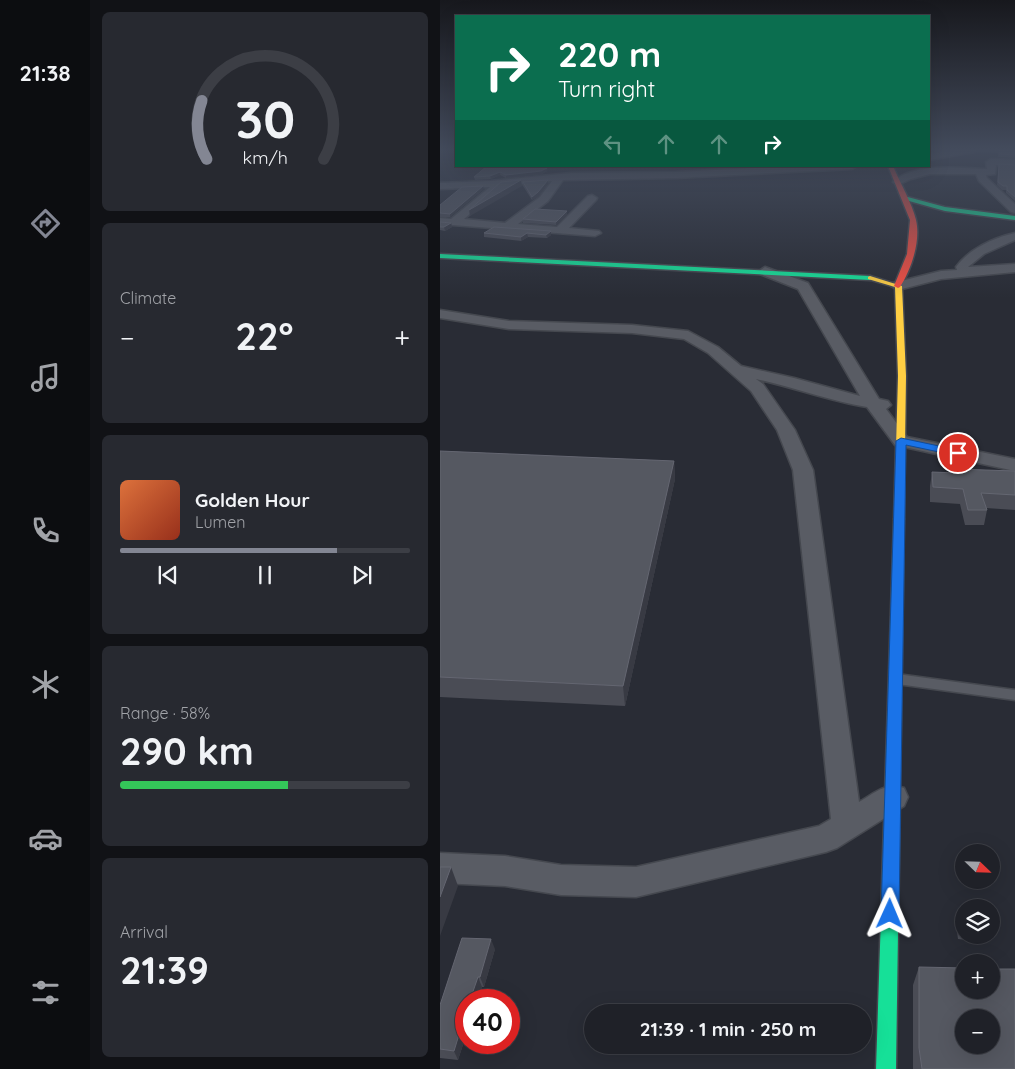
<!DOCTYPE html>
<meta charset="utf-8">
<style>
:root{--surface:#1f2128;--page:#272930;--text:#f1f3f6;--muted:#a1a3a8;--line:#3c3e45;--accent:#838693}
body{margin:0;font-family:Quicksand,sans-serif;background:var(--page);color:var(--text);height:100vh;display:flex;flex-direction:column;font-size:19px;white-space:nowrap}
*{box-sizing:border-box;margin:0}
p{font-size:16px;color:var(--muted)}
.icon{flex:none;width:28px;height:28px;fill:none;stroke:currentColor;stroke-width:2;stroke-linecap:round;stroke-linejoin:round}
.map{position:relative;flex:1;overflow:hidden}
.details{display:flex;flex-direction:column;gap:12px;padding:12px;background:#111216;width:350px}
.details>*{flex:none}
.guide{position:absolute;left:15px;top:15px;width:475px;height:152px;border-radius:0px;box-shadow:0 5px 20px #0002,0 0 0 1px var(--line);background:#0b6e4f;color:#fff;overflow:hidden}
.needle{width:32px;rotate:113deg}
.controls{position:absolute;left:515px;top:844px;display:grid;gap:10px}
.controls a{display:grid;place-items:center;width:45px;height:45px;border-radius:50%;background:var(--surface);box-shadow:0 5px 20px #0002,0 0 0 1px var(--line);font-size:25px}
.speed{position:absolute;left:15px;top:989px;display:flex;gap:10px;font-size:25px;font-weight:700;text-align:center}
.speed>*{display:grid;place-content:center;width:65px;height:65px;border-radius:50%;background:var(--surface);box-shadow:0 5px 20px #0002,0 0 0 1px var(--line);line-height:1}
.speed .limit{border:8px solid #d22;background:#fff;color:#111}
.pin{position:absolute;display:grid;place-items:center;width:42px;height:42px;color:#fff;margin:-21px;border:2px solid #fff;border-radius:50%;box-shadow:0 1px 5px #0007}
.me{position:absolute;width:55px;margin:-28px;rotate:1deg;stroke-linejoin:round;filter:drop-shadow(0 0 4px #0008)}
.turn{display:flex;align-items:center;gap:18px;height:105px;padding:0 20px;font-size:22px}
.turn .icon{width:65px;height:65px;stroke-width:2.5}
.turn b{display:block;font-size:35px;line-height:42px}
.lanes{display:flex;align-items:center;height:48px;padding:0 20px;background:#0003;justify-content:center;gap:25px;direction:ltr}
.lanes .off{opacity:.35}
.big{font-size:38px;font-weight:700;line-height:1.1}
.details .card{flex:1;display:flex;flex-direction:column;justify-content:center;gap:8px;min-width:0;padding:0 18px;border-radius:8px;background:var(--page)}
.details .dial{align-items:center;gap:0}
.dial svg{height:130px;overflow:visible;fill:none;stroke:var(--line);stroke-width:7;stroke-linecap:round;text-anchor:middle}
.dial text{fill:var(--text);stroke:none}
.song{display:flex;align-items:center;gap:15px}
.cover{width:60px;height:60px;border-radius:8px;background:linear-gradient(135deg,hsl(20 70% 55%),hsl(10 70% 35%))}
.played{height:5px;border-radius:2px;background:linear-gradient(90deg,var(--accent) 75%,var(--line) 75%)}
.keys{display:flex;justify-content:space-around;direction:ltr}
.heat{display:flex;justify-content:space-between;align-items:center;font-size:28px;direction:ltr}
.charge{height:8px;border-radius:4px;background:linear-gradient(90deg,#34c759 58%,var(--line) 0)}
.trip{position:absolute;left:144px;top:1004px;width:288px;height:50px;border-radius:25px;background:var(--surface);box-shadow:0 5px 20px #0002,0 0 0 1px var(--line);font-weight:700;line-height:50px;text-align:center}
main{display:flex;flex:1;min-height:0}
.dock{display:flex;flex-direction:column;width:90px;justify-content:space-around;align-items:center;background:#0c0d10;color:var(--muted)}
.dock .icon{width:35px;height:35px}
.dock .current{color:var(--accent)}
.dock b{font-size:22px;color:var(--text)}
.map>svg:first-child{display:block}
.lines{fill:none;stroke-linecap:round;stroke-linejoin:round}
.lane-casing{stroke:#45484f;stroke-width:3}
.street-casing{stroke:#45484f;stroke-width:3}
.fast-casing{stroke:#45484f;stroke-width:3}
.slow-casing{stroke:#45484f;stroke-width:3}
.jam-casing{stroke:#45484f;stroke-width:3}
.lane{fill:#595c64;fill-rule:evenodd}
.street{fill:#595c64;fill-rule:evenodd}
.fast{fill:#16e098;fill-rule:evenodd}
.slow{fill:#ffcf43;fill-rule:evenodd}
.jam{fill:#f24e42;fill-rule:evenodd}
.wall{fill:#4a4c55}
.shaded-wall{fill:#383a43}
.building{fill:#555861;stroke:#646671;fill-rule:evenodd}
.route{fill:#1a73e8;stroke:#114b97}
</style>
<main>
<nav class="dock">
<b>21:38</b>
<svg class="icon current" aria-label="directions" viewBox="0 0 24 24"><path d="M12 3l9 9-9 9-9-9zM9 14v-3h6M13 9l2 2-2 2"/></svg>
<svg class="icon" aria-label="music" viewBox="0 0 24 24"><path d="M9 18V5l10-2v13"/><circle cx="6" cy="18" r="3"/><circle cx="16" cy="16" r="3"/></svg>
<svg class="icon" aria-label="phone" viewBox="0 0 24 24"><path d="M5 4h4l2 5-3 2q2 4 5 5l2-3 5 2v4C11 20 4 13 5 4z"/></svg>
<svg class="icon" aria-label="climate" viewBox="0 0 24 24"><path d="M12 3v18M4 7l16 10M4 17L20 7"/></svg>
<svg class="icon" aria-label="car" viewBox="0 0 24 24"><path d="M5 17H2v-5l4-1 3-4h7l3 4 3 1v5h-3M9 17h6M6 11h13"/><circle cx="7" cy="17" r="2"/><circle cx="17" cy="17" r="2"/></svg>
<svg class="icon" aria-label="filters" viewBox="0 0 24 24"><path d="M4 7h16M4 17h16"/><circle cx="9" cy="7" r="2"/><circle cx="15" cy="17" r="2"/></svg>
</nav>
<section class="details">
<div class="card dial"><svg viewBox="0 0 100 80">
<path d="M14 69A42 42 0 1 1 86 69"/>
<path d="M14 69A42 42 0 0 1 11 33" stroke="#838693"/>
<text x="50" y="56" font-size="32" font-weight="700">30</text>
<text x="50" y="72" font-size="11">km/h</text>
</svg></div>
<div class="card"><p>Climate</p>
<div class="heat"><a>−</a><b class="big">22°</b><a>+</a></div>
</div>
<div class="card">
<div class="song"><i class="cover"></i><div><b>Golden Hour</b><p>Lumen</p></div></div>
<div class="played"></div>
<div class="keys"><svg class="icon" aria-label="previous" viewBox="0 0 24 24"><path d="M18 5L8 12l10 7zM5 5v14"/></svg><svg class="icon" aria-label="pause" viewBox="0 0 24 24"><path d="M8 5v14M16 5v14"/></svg><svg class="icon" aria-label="next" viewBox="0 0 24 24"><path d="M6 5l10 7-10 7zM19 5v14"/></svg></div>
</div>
<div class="card"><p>Range · 58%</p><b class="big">290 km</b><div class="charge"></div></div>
<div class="card"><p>Arrival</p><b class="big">21:39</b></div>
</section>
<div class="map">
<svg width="575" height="1069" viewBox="0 0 575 1069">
<rect width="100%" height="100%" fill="#292c35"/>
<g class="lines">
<defs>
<path id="lane" d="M457 674 575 690V700L457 684 452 683 450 679 452 675Z"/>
<path id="street" d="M521 149H538L534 152 489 160V154Z
M551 159 575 160V166L556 165 555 174 546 175 547 178 575 204V213L571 212 539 181 536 174H490L471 179 458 185 453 182C473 162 521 168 547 169L546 162Z
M352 166H417L412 169 236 178 123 180 108 201 78 224 117 227 148 196 152 195 157 198 156 200 129 228 159 231 161 233 155 236 0 224V218L11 219 50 187 0 189V183L51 181 131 173 236 172ZM112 181 100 197 65 223 24 219 62 186Z
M575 233V240L544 254 528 267 575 264V272L501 279 458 290 451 286 453 283 501 271 517 270 516 267C529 249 553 238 575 233Z
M325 267 368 283 439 399 448 401 451 405 446 409 467 437 575 459V471L455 445 427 407C389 401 353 387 316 379L323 384 355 430 373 470 419 802C435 793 445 782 464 788L468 797 464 806 397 848 386 852 196 897 121 895 65 886 0 883V853L65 856 121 865 196 867 379 826 391 819 353 470 337 430 311 391 268 353 244 339 192 333 69 329 0 318V310L69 321 192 325 248 331 278 347 301 366 354 378 420 396 358 289 320 274 319 271Z"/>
<path id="fast" d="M464 196 505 207 575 216V220L505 211 462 199Z
M0 254 430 276 433 278 430 280 0 258Z
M459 516 464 519 456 1069H436L454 519Z"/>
<path id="slow" d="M430 276 462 286 466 376 464 519 459 522 454 519 458 376 455 287 428 279V277Z"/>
<path id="jam" d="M448 166H453C460 183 472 203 476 220 481 241 471 270 460 287L458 288 454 286 467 254 470 220Z"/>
</defs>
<use href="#lane" class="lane-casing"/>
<use href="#street" class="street-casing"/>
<use href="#fast" class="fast-casing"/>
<use href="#slow" class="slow-casing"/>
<use href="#jam" class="jam-casing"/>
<use href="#lane" class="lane"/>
<use href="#street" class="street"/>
<use href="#fast" class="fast"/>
<use href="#slow" class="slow"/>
<use href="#jam" class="jam"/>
</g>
<path class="wall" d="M489 149H511L499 151 489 150Z
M537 149H575V158L558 157V153L537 152Z
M559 164 575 165V201L566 193V190H562L557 185Z
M47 166 107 168V171L102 174 66 178 60 175 51 179 35 180 34 177Z
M83 182 108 183 99 196 92 200 83 186Z
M44 189 10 217H0V205Z
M127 211V214L116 225 83 223V219Z
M0 222 11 223 12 227 5 231 0 230Z
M111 231V235L107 238 88 237 81 241 44 237V233Z
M0 451 234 461 235 479 185 706 0 697Z
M516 469 575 471V510L546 508 547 510 544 525H525L520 504 490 502V486L492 472 515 473Z
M518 919 524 920V935H550V937L548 942 518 939 516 924Z
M55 949 44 987H42L18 1060 0 1058V1005Z
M479 967 575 1069H473V985Z"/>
<path class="shaded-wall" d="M499 149H511L499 151Z
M107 168V171L102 174 66 178V175Z
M60 172V175L51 179 50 176Z
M81 180 82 186 30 216 29 210Z
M108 180V183L99 196 92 200V197Z
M43 186 44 189 10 217V214Z
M127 211V214L116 225V222Z
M11 223 12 227 5 231 4 227Z
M111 231V235L107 238 106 235Z
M87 233 88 237 81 241V237Z
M234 461 235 479 185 706 183 686Z
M11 867 18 886 0 936V897Z
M51 939 55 949 44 987 40 977Z
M38 977 42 987 38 1000H30Z
M26 1012V1035L18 1060 14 1051Z"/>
<path class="building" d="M537 149H575V155L559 154V150Z
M559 164 575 165V197L567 190V186H563L558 182Z
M47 166H80L107 168 101 171 66 175 60 172 50 176 34 177Z
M81 180 29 210 61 182Z
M108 180 98 192 92 197 83 182Z
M43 186 10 214 0 213V205L22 187Z
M95 209 127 211 116 222 83 219Z
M0 222 11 223 4 227H0Z
M54 227 111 231 106 235 87 233 81 237 44 233Z
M0 451 234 461 183 686 0 677Z
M516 469 575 471V495L541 493 547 510H528L523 489 493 487 492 472 517 473Z
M0 867H11L0 897Z
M518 919 524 920V934H519Z
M533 935H550V937Z
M22 938 51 939 40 977H38L30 1000H26V1012L14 1051 0 1049V1005Z
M479 967 524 968V990H551V969H575V1069H482L479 1048ZM524 1018H551V1045H524Z"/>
<linearGradient id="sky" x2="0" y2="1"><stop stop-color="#17181d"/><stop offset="0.5" stop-color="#434b5c"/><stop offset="1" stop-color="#434b5c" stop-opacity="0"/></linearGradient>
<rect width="575" height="298" fill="url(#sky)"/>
<path class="route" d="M461 438 518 450 523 453 518 456 466 445 459 914 456 920 450 922 443 920 441 914 456 441Z"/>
</svg>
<div class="controls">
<a><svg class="needle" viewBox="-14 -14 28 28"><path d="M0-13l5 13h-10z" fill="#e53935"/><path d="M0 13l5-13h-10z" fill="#a1a3a8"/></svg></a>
<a><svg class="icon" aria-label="layers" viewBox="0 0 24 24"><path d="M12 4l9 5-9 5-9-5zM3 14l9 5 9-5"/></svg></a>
<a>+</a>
<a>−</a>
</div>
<div class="speed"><div class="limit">40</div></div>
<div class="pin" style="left:518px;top:453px;background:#d93025"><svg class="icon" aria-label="arrive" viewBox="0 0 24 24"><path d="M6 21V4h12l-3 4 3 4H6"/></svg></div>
<svg class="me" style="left:450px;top:914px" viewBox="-20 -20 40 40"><path d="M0-17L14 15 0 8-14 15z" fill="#1a73e8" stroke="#fff" stroke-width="4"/></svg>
<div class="trip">21:39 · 1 min · 250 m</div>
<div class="guide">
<div class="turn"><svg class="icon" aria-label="right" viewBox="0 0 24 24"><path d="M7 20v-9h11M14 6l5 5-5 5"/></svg><div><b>220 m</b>Turn right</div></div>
<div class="lanes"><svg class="icon off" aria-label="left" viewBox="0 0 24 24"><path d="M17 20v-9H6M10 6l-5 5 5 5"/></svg><svg class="icon off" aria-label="ahead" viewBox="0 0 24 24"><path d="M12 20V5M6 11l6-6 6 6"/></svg><svg class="icon off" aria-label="ahead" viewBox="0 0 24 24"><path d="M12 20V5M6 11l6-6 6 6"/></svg><svg class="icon" aria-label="right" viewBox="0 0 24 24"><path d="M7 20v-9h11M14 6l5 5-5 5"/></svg></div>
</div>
</div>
</main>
